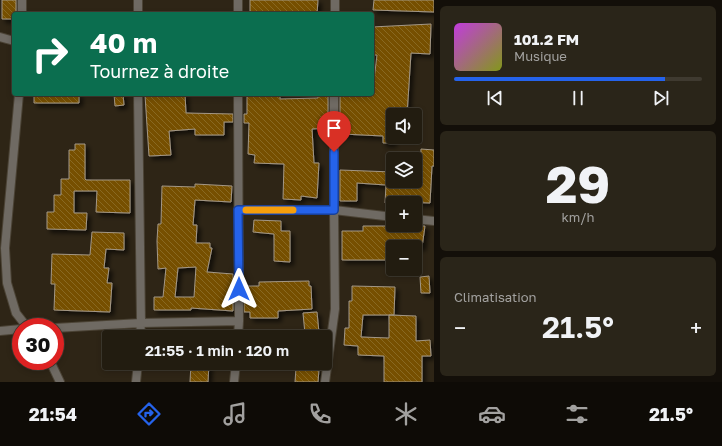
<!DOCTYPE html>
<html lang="fr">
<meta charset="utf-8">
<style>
:root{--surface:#221c10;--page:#2a2519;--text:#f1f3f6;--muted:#a2a19f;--line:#3f3a30;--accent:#2563eb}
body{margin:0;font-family:"Golos Text",sans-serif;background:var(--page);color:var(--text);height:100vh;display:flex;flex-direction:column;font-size:15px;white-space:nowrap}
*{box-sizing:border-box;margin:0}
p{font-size:13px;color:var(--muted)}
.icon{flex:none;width:22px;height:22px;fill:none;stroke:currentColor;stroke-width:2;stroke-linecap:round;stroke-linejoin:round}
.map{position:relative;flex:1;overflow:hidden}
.details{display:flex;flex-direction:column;gap:6px;padding:6px;background:#130f09;width:288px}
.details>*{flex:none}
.top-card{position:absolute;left:12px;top:12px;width:362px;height:84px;border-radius:4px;box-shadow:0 2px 6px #0003,0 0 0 1px var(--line);background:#0b6e4f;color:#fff;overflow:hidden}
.controls{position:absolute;left:386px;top:108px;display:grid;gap:8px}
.controls a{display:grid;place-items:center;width:36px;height:36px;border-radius:4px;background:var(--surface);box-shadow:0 2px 6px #0003,0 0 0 1px var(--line);font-size:20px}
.speed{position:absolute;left:12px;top:318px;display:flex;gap:8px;font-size:20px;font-weight:700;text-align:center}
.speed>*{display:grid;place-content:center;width:52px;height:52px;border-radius:50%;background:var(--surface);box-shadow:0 2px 6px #0003,0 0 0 1px var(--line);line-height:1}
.speed .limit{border:6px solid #d22;background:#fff;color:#111}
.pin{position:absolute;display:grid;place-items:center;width:34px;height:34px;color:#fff;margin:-41px -17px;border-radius:50% 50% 50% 0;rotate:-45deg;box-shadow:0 0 4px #0007}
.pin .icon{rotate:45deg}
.me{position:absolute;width:44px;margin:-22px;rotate:0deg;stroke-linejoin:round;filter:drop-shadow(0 0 3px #0008)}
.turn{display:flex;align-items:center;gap:14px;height:84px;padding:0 12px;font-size:18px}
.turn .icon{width:52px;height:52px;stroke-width:2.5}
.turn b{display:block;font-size:28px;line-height:34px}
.big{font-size:30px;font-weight:600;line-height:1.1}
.details .tile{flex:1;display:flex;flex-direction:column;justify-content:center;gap:6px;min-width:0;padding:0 14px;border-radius:6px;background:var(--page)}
.details .dial{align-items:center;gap:0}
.dial b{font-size:52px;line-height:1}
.song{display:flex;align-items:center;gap:12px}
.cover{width:48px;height:48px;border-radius:6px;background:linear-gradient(135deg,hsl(290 70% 55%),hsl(70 70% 35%))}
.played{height:4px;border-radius:2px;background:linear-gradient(90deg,var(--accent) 85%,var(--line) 85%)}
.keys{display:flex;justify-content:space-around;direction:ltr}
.heat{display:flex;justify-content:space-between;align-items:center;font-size:22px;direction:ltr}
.trip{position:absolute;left:102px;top:330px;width:230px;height:40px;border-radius:4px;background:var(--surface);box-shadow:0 2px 6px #0003,0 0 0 1px var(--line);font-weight:600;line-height:40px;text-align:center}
.tab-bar{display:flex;height:64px;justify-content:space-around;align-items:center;background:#0e0b06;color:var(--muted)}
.tab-bar .icon{width:28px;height:28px}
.tab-bar .active{color:var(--accent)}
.tab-bar b{font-size:18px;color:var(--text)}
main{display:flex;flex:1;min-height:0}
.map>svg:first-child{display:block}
.building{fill:url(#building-back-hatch);stroke:#a39786;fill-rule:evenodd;filter:url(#shadow)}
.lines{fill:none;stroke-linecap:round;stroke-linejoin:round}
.minor-casing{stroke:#4b4335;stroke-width:10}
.minor{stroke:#6f6a63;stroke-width:8}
.route-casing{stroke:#184099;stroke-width:10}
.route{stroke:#2563eb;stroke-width:7}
.slow{stroke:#f59e0b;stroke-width:7}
</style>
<main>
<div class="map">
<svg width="434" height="382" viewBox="0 0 434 382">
<defs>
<pattern id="building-back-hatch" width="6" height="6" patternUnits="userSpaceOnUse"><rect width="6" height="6" fill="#765000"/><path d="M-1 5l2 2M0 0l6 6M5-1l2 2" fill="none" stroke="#896924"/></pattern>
<filter id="shadow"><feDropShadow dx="3.5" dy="3.5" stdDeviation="2" flood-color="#0009"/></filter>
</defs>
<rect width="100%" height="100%" fill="#2e2516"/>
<path class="building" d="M2 0H16V14H14V19H2Z
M250 0H318L317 14H250Z
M374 0H434V12L373 10Z
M431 24 430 54 411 53 407 115H393V143H383V136L342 134V127H340V94H372V80H374L377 55H372V27Z
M34 94H79V103H34Z
M114 94H123L124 105 115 106Z
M159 94H185L186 113 233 114V122H224V135H195V129L169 131 171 155 149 156 145 95Z
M247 94H280V99L318 98V94H328V128L312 129 314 163H319L317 198 301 196V200L283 199 284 164 254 163 255 155 248 154 249 123H244V114H247Z
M75 144H85V179L86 180H130V213L96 212 97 191H74V213H87L86 230 47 229V212H54V195H61V179H69V150H75Z
M421 149 434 150V166H432L430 203 401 202V203H385L386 185 357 183V201H340V170L393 172V181H419Z
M195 184 232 186 231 202 195 200 193 225H197L196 243H210V248H212L207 272 233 274V311L191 308V310H154V297H163L166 268 158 269 157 241 158 224H161L162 186 195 187ZM196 267 194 297H175L178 268Z
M254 220 281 221V231H290V262L274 261V234L253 232Z
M363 226H425L422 247H393V260H342V231H363Z
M92 232 124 233V250L106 249 104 268H109L107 283H112L110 312 54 310 55 284H51L52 254 90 255Z
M429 276 430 293H421L420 277Z
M309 281V286H311L312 309 278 311V318H250V312H244V286H259V282Z
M352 286 395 287 394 315H363L361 337 389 338V315L416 316V341L430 340 431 356H422V382H384V356L358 355V346L344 345 345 328H349V301H352Z
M317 312 319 333 305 334 303 313Z
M191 363H209L208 382H190Z
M296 368 319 369 318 382H295Z"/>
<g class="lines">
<defs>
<path id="minor" d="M238 0V14
M22 14V0
M138 14V0
M335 14V0
M0 37 14 41
M19 94 5 248 7 283 16 313 27 327
M138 94 141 323 140 337
M238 210H334L393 217
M415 219 434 221
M55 328 141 323 239 321
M0 331 21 329
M238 337 239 321 238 94
M50 361 60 382
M136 382 138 363
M234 382 236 363
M325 382 335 309 334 210V94"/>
</defs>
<use href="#minor" class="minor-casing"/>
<use href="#minor" class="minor"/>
</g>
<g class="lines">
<defs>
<path id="route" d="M239 289 238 210H334V152"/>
</defs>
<use href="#route" class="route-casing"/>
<use href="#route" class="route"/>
<path class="slow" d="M246 210H293"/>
</g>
</svg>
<div class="controls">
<a><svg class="icon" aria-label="sound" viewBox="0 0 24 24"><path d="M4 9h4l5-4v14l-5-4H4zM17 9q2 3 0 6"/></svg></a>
<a><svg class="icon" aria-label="layers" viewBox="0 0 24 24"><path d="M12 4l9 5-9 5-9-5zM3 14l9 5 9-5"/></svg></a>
<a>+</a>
<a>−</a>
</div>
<div class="speed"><div class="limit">30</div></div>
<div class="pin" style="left:334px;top:152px;background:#d93025"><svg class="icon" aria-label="arrive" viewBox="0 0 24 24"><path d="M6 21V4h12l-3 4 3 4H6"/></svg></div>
<svg class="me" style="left:239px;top:289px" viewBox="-20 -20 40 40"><path d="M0-17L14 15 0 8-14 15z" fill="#2563eb" stroke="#fff" stroke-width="4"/></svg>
<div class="trip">21:55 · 1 min · 120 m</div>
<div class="top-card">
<div class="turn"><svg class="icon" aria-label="right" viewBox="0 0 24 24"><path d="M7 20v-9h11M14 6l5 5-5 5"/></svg><div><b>40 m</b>Tournez à droite</div></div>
</div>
</div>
<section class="details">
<div class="tile">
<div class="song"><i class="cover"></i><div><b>101.2 FM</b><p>Musique</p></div></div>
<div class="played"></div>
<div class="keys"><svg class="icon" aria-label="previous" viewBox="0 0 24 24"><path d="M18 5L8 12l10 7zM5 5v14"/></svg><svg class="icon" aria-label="pause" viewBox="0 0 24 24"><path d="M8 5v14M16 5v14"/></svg><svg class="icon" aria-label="next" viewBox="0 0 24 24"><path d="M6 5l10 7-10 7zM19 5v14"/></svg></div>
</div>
<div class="tile dial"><b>29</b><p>km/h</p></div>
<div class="tile"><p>Climatisation</p>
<div class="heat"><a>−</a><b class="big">21.5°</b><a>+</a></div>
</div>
</section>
</main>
<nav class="tab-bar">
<b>21:54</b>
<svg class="icon active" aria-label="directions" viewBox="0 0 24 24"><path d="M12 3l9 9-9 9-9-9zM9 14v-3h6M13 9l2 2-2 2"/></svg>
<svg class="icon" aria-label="music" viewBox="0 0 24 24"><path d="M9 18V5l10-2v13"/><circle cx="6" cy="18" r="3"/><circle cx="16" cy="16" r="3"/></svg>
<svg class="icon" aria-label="phone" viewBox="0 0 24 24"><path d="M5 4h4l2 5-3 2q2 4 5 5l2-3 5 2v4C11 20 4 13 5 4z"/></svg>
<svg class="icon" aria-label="climate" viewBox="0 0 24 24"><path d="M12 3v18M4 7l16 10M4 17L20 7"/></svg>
<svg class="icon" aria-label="car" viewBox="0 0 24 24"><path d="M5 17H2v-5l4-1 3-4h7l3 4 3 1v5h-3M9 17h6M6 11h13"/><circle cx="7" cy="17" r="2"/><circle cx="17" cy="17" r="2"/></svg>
<svg class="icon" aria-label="filters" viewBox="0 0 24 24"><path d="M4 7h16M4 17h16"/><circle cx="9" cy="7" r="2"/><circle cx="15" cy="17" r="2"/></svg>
<b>21.5°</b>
</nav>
